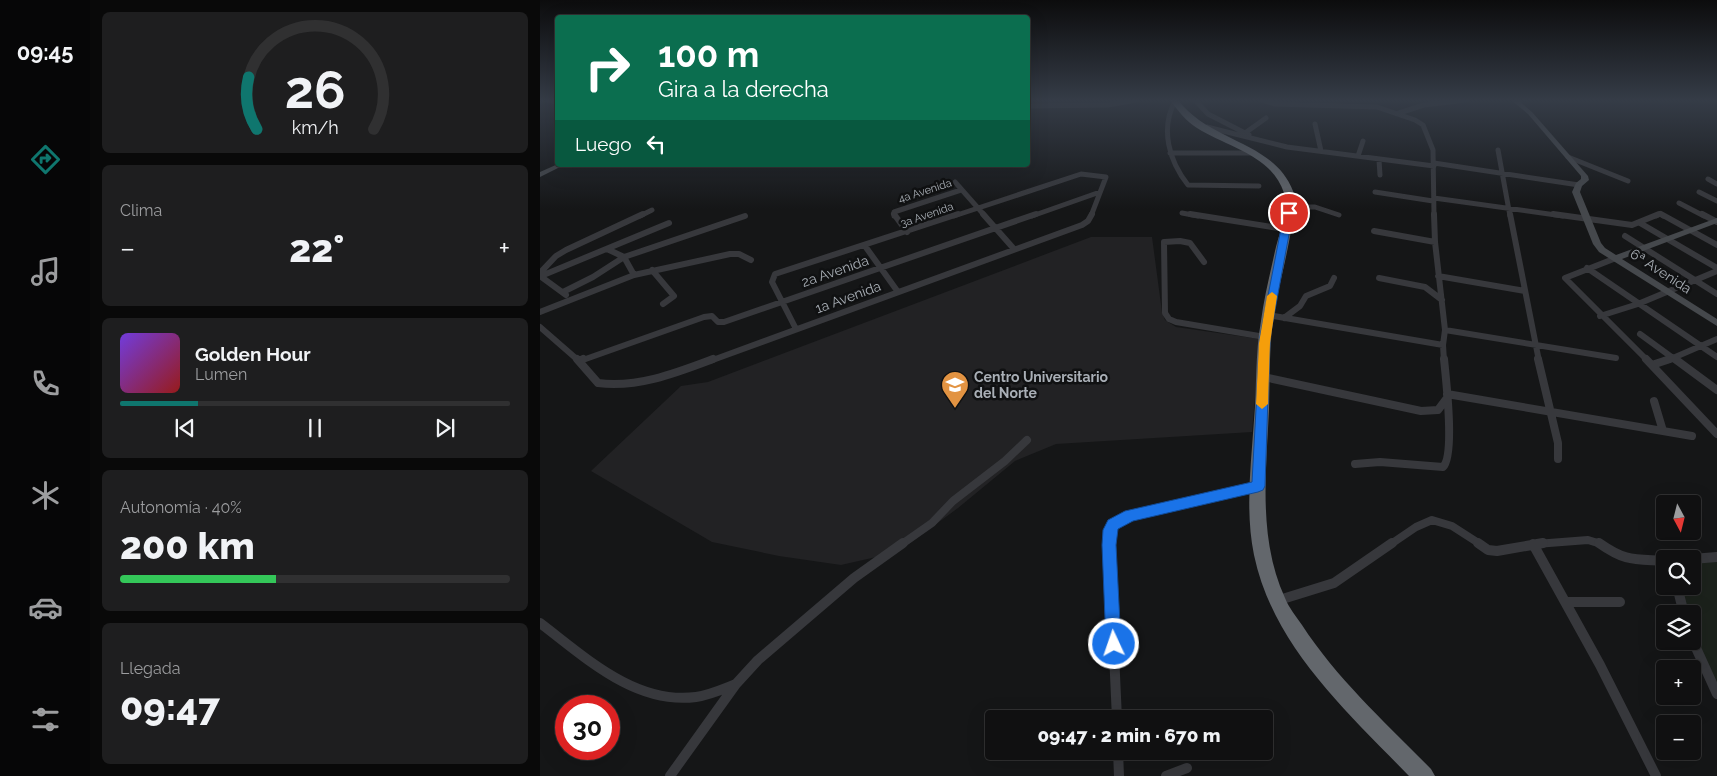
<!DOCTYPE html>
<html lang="es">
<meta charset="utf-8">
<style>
:root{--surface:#101011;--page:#1e1e1f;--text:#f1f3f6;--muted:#9c9d9f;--line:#303031;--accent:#0f766e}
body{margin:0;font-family:Raleway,sans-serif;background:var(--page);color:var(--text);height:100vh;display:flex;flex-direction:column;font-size:19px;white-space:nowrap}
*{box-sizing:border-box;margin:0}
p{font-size:16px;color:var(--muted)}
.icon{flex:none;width:28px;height:28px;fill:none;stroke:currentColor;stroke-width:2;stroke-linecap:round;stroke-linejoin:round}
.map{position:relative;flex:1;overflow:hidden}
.panel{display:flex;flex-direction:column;gap:12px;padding:12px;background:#090909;width:450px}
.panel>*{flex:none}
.guide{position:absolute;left:15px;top:15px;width:475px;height:152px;border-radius:5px;box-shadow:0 5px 20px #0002,0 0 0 1px var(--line);background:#0b6e4f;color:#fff;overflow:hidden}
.needle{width:32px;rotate:173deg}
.buttons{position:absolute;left:1116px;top:495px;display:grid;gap:10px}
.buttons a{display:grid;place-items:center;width:45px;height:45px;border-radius:5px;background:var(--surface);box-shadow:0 5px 20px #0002,0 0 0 1px var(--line);font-size:25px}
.speed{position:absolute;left:15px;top:695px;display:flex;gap:10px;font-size:25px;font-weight:700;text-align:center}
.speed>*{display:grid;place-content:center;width:65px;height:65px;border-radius:50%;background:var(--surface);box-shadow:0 5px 20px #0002,0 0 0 1px var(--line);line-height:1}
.speed .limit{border:8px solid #d22;background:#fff;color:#111}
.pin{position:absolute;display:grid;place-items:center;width:42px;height:42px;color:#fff;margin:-21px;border:2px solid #fff;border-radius:50%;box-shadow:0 1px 5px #0007}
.me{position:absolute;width:55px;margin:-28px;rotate:357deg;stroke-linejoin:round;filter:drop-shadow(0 0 4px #0008)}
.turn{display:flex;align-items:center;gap:18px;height:105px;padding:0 20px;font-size:22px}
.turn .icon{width:65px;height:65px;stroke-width:2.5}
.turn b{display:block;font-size:35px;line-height:42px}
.then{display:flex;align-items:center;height:48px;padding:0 20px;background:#0003;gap:10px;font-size:19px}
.big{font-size:38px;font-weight:800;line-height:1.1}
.panel .card{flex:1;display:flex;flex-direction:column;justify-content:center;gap:8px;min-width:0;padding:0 18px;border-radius:8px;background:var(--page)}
.panel .dial{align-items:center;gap:0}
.dial svg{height:130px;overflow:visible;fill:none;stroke:var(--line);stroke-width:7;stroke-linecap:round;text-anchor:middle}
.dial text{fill:var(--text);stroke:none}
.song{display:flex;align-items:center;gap:15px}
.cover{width:60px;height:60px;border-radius:8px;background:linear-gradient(135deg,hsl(260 70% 55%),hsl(0 70% 35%))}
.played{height:5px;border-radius:2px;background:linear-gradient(90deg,var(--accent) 20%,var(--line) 20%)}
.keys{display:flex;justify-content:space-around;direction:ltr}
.heat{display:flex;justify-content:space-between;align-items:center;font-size:28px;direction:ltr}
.charge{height:8px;border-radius:4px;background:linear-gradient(90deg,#34c759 40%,var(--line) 0)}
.trip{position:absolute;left:445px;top:710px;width:288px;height:50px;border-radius:5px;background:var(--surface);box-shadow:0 5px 20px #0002,0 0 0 1px var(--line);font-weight:800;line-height:50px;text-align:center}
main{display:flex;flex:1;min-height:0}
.tab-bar{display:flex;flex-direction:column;width:90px;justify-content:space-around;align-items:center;background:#060607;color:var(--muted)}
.tab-bar .icon{width:35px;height:35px}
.tab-bar .current{color:var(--accent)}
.tab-bar b{font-size:22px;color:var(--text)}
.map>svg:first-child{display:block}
.built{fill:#222224}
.green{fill:#1c221c}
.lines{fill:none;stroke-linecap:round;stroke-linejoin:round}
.street-far3{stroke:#37383c;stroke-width:5}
.street-far2{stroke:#37383c;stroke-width:6}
.street-far1{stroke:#37383c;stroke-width:8}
.street{stroke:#37383c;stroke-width:10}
.secondary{fill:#45484c;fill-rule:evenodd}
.highway{fill:#63676c;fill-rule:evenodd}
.route{fill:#1a73e8;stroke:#114b97}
.slow{fill:#f59e0b}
.labels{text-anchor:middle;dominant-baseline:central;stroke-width:5;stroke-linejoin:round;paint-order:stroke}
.far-street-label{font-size:11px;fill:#a9afb6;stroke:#101112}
.street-label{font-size:14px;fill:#a9afb6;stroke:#101112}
.poi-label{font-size:14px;font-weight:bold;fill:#a9afb6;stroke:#101112;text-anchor:start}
</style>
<main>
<nav class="tab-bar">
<b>09:45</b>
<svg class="icon current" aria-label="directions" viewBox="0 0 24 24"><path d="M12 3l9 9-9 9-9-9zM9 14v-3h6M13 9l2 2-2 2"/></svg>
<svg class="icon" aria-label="music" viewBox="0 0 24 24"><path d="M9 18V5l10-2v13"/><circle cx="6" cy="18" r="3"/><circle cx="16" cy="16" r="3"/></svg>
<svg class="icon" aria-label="phone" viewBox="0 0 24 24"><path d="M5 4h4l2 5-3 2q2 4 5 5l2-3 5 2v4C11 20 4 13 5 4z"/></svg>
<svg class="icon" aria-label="climate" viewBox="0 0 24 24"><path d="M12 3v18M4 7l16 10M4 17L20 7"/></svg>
<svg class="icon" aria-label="car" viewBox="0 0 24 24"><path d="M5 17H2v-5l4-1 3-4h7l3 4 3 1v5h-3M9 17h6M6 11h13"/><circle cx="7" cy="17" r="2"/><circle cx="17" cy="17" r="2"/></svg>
<svg class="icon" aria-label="filters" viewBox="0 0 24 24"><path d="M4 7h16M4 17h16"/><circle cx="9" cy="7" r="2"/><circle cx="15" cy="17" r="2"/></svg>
</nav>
<section class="panel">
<div class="card dial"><svg viewBox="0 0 100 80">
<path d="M14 69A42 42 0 1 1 86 69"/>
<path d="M14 69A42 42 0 0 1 9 37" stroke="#0f766e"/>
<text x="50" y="56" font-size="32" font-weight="700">26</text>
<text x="50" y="72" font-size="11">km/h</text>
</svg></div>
<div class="card"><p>Clima</p>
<div class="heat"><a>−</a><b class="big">22°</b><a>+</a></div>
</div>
<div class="card">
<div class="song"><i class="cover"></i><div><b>Golden Hour</b><p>Lumen</p></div></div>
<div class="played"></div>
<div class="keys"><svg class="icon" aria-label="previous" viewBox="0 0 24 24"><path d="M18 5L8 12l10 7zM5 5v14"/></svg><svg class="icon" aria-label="pause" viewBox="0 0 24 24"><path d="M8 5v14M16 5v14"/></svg><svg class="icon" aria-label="next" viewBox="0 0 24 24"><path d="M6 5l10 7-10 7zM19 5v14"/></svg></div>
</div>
<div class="card"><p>Autonomía · 40%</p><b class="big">200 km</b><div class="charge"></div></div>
<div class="card"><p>Llegada</p><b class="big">09:47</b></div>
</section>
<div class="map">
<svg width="1177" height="776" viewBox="0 0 1177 776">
<rect width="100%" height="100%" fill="#151617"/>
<path class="built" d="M551 237H612L622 312 625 320 636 327 720 339 712 432 516 444 475 461 418 508 358 552 301 565 239 556 172 542 51 471 141 386 168 382Z"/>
<path class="green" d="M1177 559V687L1153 629 1152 614H1148L1140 586H1152L1153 561Z"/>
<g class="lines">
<path class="street-far3" d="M7 100 18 102
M655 100 668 114 709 135
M722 100 735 104 837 107 875 120 883 125 893 150 894 216
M635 101C620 129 629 161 648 185L719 186
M488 106 568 105 596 100
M859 113 884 105 926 100
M775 124 781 151
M667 127 747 147 894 166
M705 133 726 118
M958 150 970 216
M630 153H712
M818 156 823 141
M1028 157 1088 181
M839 160 840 175
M894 163 1039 185
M1168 179 1177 184
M415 182 445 216
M835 192 893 201
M1159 192 1177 201
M894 198 1023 216
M1139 203 1164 216
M750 207H775L799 215
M642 213 658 216
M100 216 112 210
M354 216V212L421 190
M414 216 541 174 566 177 551 216
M492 216 560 192
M1116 216 1120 214 1123 216"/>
<path class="street-far2" d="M354 214 367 232
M443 214 474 249
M650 214 745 229
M894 214 895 242 905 330 903 345 904 361
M970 214 999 361
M1013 214 1092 225 1119 214
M1121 214 1177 245
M1162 214 1177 222
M1100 223 1177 268
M834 231 895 242
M1085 236 1177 294
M325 246 358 292
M67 249 84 257 94 275
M1076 258 1025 278 1108 361
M664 262 650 243 640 241 624 242 625 313 629 319 636 322 725 337
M1047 268 1177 357
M112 270 134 296 123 304
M0 273 16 256 26 250 103 214
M0 276 26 295
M1 276 129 223
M898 276 985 291
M839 278 885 287 902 300
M23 292 53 277 84 257 205 216
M0 312 94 275 190 254H199L211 260
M728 315 903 345
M1060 316 1098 304 1177 271
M744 318 760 306 766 296 790 286 794 278
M0 327 39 361
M256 329 232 282 235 274 418 214
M905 330 1076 358
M1100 334 1137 361
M40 361 164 317 172 316 178 322H184L496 214
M170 361 542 225 548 221 552 214
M1126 361 1177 339"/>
<path class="street-far1" d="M37 359 58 383C98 388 136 373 173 359
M998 359 1018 443V459
M1106 359 1177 434
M1135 359 1177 390
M39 361 43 359
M1112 365 1130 359
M724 377 881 411 898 410 907 398
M907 394 1152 436
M1114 401 1123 431
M815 464 840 462 903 467C915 455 906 379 904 359
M362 544 392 523 413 501 465 461 487 440
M569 544 573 526 590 515 718 487
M851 544 876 527 892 520 912 526 940 544
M996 544 1048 540 1061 544"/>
<path class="street" d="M569 543 577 719
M938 543 948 550 957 551 1003 543
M1059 543C1086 562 1094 559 1125 561
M993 544 1060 665 1116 776
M1152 559 1177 557
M1137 586 1144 614
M736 601 794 583 852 543
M1026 602H1080
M0 623C45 657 95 705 156 697 170 695 183 689 196 684
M1152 639 1177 694
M578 751 579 776
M130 776 196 684 218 660 314 578 363 543
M626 776 647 768"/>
<path class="secondary" d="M971 100H978L992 112 1048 176 1049 180 1042 186 1040 192 1061 243 1065 248 1076 255 1177 218V223L1082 259 1177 319V326L1059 252 1053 244 1032 192 1036 183 1041 179V176L988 114Z
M18 164 24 165 0 177V172Z"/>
<path class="highway" d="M630 100H638C671 143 734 141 753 191 760 209 738 287 734 312 729 344 730 377 729 410 726 473 718 539 745 598 749 608 756 616 762 625 797 679 846 723 891 769L895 776H869C807 712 733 646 714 555 705 511 711 465 714 420 717 387 715 354 721 321 724 298 730 274 735 251 739 233 749 211 744 193 732 155 687 147 657 128 646 121 638 111 630 100Z"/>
</g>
<linearGradient id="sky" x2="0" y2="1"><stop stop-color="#0c0c0d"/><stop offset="0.48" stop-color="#353c47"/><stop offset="1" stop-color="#353c47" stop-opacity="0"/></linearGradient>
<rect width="1177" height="209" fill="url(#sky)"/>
<path class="route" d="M749 210 753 213 730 337 725 486 723 490 718 492 593 521 578 529 576 545 581 644 579 649 574 651 568 649 566 644 562 545 563 530 568 520 585 511 712 482 720 337 744 213Z"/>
<path class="slow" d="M732 292 737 296 730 343 728 404 722 409 716 404 719 343 727 296Z"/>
<defs>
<symbol id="university-pin" viewBox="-11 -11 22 30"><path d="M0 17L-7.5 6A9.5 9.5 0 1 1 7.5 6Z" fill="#e29342" stroke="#101112"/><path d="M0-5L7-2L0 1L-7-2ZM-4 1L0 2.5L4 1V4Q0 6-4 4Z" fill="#fff"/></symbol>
</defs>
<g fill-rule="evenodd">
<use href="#university-pin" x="399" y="369" width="32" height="43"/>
</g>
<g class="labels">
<g class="far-street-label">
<text transform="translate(385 191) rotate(-18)">4a Avenida</text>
<text transform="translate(387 215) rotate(-19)">3a Avenida</text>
</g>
<g class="street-label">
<text transform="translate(295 271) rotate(-19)">2a Avenida</text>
<text transform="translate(1121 271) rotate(33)">6ª Avenida</text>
<text transform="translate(308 297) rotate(-20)">1a Avenida</text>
</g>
<g class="poi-label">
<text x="434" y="377">Centro Universitario<tspan x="434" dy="16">del Norte</tspan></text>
</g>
</g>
</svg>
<div class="buttons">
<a><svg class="needle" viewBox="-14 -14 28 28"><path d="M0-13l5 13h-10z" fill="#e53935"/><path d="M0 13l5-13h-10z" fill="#9c9d9f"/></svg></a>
<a><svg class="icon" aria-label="search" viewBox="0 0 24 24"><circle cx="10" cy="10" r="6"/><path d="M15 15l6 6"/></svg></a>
<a><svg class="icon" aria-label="layers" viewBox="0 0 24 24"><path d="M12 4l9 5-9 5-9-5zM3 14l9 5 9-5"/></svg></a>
<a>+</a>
<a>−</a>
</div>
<div class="speed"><div class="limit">30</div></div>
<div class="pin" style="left:749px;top:213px;background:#d93025"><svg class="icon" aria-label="arrive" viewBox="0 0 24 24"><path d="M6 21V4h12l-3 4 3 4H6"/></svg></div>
<svg class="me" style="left:574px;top:644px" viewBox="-20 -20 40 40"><circle r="17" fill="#1a73e8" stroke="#fff" stroke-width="3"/><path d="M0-11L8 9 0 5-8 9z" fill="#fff"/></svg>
<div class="trip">09:47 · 2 min · 670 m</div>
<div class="guide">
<div class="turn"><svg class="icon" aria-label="right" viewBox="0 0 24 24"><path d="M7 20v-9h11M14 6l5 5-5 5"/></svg><div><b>100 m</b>Gira a la derecha</div></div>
<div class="then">Luego<svg class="icon" aria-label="left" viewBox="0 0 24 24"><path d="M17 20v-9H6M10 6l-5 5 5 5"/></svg></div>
</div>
</div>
</main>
